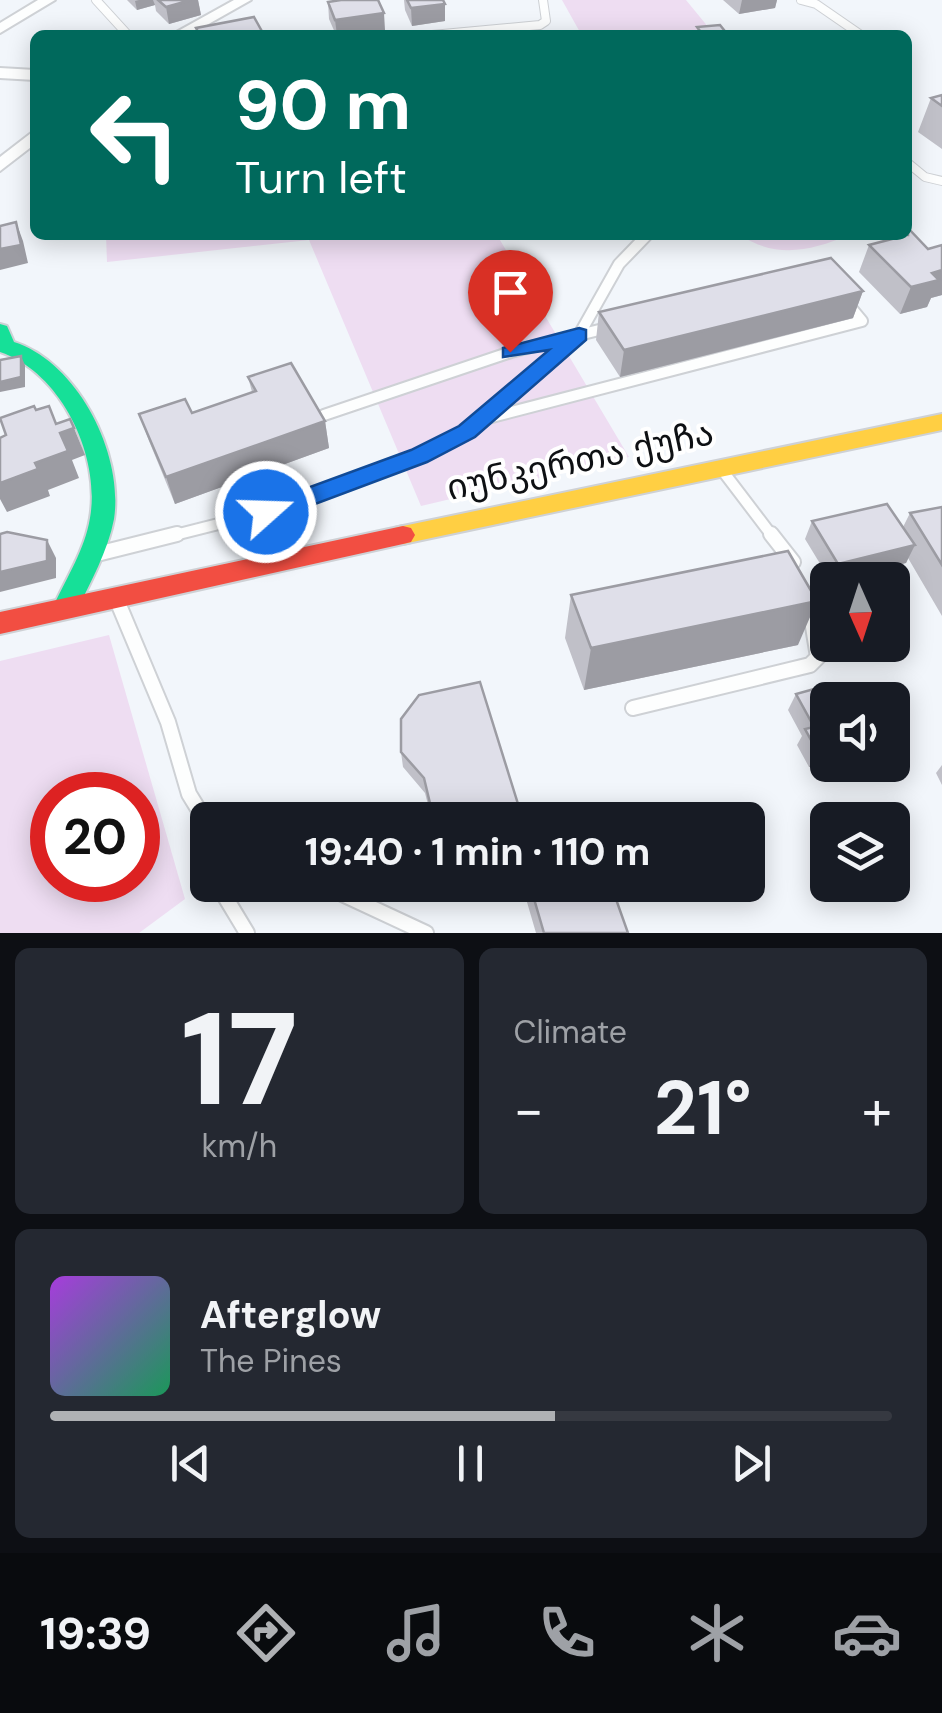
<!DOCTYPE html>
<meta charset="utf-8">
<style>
:root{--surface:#171b24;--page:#242831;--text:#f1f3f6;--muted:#9ea1a6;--line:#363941;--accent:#afb1b4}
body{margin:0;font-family:"DM Sans","Noto Sans Georgian",sans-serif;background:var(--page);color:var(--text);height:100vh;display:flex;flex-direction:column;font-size:38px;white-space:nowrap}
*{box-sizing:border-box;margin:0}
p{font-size:32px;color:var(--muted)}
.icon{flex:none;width:55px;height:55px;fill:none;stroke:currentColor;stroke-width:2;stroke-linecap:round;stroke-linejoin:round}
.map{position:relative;height:933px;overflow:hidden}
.panel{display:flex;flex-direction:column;gap:15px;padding:15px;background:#0d0f14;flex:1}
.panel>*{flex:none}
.top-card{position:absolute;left:30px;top:30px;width:882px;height:210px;border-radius:15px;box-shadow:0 5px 25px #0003;background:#00695c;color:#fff;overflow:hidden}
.needle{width:65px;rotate:177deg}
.tools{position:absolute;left:810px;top:562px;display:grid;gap:20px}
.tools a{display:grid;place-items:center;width:100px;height:100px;border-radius:15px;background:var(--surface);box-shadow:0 5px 25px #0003;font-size:50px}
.speed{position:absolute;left:30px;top:772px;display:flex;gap:20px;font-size:50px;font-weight:700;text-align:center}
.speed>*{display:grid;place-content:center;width:130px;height:130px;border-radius:50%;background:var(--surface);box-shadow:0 5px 25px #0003;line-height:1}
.speed .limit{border:15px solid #d22;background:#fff;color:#111}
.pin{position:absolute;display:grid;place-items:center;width:85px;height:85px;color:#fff;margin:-102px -42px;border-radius:50% 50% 50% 0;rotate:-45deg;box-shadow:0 0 10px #0007}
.pin .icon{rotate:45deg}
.me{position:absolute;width:110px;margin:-55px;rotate:70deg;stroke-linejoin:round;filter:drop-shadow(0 0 8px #0008)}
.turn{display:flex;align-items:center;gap:35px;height:210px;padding:0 40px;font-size:45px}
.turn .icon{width:130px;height:130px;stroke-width:2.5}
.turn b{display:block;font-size:70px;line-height:85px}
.big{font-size:75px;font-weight:700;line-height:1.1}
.panel .tile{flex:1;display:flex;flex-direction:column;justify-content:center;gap:15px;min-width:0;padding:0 35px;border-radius:15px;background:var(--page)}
.panel .dial{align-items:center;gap:0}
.dial b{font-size:130px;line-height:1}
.song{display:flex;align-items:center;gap:30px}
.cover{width:120px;height:120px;border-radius:15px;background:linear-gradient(135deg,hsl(280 70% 55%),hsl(150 70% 35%))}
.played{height:10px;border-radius:5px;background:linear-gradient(90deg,var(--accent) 60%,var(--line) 60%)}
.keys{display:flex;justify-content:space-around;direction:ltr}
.heat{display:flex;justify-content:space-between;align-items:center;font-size:55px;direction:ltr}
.panel .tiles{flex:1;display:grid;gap:15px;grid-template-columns:1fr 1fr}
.tile:last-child{grid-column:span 2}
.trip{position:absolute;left:190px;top:802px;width:575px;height:100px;border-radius:15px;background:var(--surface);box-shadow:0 5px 25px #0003;font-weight:700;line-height:100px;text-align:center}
.tab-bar{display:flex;height:160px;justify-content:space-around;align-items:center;background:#090b0e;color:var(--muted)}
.tab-bar .icon{width:70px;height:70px}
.tab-bar .current{color:var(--accent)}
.tab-bar b{font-size:45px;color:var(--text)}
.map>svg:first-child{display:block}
.green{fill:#eeddf2;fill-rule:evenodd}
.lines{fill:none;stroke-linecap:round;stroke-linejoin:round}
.lane-far2-casing{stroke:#ced1d5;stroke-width:10}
.lane-far1-casing{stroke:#ced1d5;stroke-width:14}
.lane-casing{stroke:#ced1d5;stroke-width:18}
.street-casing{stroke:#ced1d5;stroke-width:4}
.fast-casing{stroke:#ced1d5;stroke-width:4}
.slow-casing{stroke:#ced1d5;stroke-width:4}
.jam-casing{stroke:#ced1d5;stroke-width:4}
.lane-far2{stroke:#fdfefe;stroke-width:8}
.lane-far1{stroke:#fdfefe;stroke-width:10}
.lane{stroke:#fdfefe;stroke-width:14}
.street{fill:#fdfefe;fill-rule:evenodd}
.fast{fill:#16e098;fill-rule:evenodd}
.slow{fill:#ffcf43;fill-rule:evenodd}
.jam{fill:#f24e42;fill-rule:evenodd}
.wall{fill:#c0c0c8}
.shaded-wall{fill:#9c9ca3}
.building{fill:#dfdfe9;stroke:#9c9ca3;stroke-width:2.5}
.route{fill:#1a73e8;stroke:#114b97;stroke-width:2.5}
.labels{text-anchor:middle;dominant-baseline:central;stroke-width:8;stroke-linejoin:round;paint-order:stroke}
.street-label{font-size:35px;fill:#0e1013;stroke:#fff}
</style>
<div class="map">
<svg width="942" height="933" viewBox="0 0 942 933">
<rect width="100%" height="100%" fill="#f2f6fb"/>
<path class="green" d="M562 0H686L709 28 672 35H549L581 34Z
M106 235H497L629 457 421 506 309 240 107 262Z
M740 235H849C811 251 776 259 740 235Z
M109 635 185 899 139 933H0V661ZM138 795V880H52V795Z"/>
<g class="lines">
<defs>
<path id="lane-far2" d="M96 0 128 35
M801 0 816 4 861 35
M432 35 540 25 546 21 543 0
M908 163 925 177 942 181"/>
<path id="lane-far1" d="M324 415 511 352 611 327
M488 418 862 321 847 303
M722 470 773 537
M167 537 266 512 419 456 467 432 579 335 619 264 647 235"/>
<path id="lane" d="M771 534 793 562
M97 554 177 534
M116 598 168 722 189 794 208 825
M633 708 810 665 818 657 809 602
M218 885 247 933
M323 885 426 933"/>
<path id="street" d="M38 0H55L0 33V23Z
M234 0H251L189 35H171Z
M0 68 35 70V80L0 78Z
M35 130V144L0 171V157Z"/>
<path id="fast" d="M0 324 7 326 14 342C77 362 124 453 114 519 108 551 90 583 76 612L67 616 58 612 54 605C67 577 85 549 90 518 101 456 61 372 0 352Z"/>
<path id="slow" d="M942 414V430L403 544 395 542 391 535 395 528 403 526Z"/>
<path id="jam" d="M403 526 411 528 415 535 411 542 403 544 0 634V612Z"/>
</defs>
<use href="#lane-far2" class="lane-far2-casing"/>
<use href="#lane-far1" class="lane-far1-casing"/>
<use href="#lane" class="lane-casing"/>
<use href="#street" class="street-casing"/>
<use href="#fast" class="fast-casing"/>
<use href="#slow" class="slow-casing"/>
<use href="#jam" class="jam-casing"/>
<use href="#lane-far2" class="lane-far2"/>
<use href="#lane-far1" class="lane-far1"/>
<use href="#lane" class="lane"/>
<use href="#street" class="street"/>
<use href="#fast" class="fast"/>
<use href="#slow" class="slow"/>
<use href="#jam" class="jam"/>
</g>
<path class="wall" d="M127 0H198L201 15 169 24 156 11 155 5 137 10Z
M404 0H443L445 4V21L412 26 405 10Z
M723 0H777L775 8 739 14Z
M328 2 385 30 352 35H336L329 19Z
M942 95V149L918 132 931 98Z
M889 235H908L928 249 942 245V295L931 298 927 307 900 314 859 272 869 245 887 240Z
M863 291 853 318 620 377 596 340 599 312Z
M248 377 325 421 329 448 175 504 149 441 139 414 192 413 252 392Z
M942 507V616L908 558 906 563 835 580H830L805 539 812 521 903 527 910 513Z
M571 595 798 645 584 690 565 638Z
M796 694 828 700V761L809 767 797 745 802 736 788 710Z
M401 752 523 820H432L425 793 403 767Z
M942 765V785L936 773Z
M522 885H611L628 933H536Z"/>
<path class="shaded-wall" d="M139 0H153L155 5 137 10 135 1Z
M191 0H198L201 15 169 24 166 7Z
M742 0H777L775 8 739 14Z
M445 4V21L412 26 411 8Z
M384 13 385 30 352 35H337L335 20Z
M16 222 23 241 28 263 0 270V249Z
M942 270V295L931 298 927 307 900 314 911 287 932 273Z
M863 291 853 318 620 377 624 350Z
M21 356 25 365V387L0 392V382Z
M325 421 329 448 175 504 166 477Z
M74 428 85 455 72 460 79 478 48 490 50 496 7 512 0 499V483L35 463 60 433Z
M47 540 56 558V578L0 592V572Z
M915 545 906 563 831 580 838 564Z
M817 601 798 645 584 690 591 648Z
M828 748V761L809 767 817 751Z
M449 885H464L449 889Z"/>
<path class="building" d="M158 0H191L166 7Z
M341 0H378L384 13 335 20 328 2Z
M407 0H443L445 4 411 8Z
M254 17 264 35H200L196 28Z
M720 25 728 35H703L697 27Z
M942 95V106L931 98Z
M16 222 21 245 0 249V226Z
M908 228 928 249 942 245V270L932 273 939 280 911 287 869 245 896 238 894 235H908Z
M831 258 863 291 624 350 599 312Z
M21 356V377L0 382V360Z
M291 363 325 421 166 477 139 414 185 399 192 413 256 391 248 377Z
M34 406 36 410 49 406 56 424 70 419 74 428 60 433 68 451 35 463 38 469 0 483V438L6 435 0 418Z
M887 504 915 545 838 564 812 521Z
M942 507V565L910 513Z
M7 532 47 540V561L0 572V534Z
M788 551 817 601 591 648 571 595Z
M480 682 523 820H434L424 778 401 752V719L419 695Z
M825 686 834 700H828V748L817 751 805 729 814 727 796 694Z
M583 809 587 820H545Z
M530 885H611L628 933H544Z"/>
<path class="route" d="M579 328 586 330V340L475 437 427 462 275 519H258V506L411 450 459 426 549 350 503 357V348Z"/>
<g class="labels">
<g class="street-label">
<text transform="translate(580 460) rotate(-12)">იუნკერთა ქუჩა</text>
</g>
</g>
</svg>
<div class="tools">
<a><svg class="needle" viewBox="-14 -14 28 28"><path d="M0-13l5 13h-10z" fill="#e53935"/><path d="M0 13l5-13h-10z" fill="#9ea1a6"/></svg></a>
<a><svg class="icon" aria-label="sound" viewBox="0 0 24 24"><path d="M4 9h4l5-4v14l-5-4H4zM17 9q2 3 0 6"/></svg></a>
<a><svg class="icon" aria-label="layers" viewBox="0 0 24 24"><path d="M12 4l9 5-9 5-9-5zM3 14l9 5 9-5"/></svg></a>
</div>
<div class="speed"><div class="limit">20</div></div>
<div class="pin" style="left:510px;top:352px;background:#d93025"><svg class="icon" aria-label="arrive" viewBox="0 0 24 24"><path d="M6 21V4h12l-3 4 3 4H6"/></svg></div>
<svg class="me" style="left:266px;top:512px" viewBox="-20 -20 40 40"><circle r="17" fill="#1a73e8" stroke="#fff" stroke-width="3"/><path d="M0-11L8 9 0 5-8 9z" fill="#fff"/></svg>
<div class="trip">19:40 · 1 min · 110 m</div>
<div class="top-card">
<div class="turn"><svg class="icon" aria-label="left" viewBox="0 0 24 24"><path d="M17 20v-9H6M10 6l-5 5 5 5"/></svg><div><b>90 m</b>Turn left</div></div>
</div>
</div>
<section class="panel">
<div class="tiles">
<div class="tile dial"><b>17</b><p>km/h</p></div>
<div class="tile"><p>Climate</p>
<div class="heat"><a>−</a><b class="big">21°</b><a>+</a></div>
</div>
<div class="tile">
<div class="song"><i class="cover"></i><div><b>Afterglow</b><p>The Pines</p></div></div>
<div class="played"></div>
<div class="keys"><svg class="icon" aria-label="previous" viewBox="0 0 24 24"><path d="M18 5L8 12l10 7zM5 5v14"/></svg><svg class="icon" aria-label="pause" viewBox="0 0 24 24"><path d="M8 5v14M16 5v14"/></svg><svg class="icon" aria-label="next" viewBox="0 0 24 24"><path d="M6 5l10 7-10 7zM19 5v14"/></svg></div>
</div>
</div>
</section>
<nav class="tab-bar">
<b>19:39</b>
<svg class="icon current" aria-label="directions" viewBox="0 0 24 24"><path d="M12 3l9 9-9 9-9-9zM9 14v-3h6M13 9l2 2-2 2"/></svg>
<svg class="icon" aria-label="music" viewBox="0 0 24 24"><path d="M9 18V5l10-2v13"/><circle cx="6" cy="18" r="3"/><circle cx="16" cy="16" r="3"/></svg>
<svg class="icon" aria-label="phone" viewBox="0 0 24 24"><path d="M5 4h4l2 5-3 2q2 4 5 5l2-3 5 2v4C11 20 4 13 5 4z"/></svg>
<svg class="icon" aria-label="climate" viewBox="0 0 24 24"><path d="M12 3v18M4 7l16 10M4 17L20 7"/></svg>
<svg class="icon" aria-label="car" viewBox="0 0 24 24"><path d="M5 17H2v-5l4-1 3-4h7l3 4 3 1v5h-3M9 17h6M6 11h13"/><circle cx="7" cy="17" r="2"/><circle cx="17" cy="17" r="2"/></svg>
</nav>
